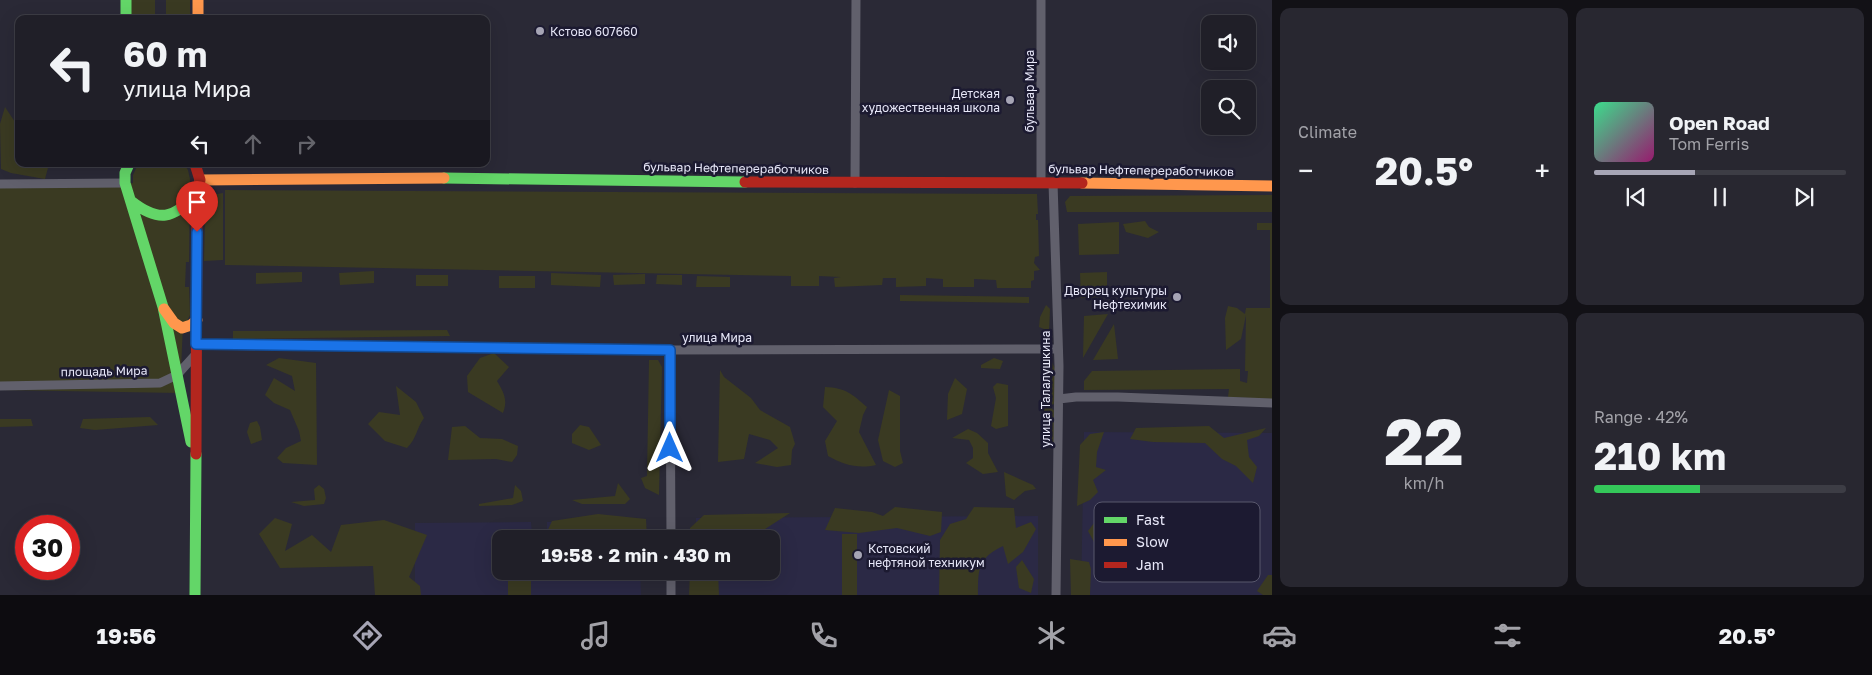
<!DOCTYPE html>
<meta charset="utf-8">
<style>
:root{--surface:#201f28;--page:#282730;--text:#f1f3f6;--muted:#a2a2a8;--line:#3d3d45;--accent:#a6a5b5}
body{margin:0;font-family:"Golos Text",sans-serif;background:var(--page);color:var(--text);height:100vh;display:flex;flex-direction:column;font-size:19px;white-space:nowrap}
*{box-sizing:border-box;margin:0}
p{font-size:16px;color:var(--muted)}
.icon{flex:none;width:28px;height:28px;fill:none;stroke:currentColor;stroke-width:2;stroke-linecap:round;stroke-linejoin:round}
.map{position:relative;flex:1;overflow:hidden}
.drawer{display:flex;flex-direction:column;gap:8px;padding:8px;background:#121116;width:600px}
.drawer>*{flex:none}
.top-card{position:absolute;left:15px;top:15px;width:475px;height:152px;border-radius:10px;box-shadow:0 5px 20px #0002,0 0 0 1px var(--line);background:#201f28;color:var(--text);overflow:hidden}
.fabs{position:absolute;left:1201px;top:15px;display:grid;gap:10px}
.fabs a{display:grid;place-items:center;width:55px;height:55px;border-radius:10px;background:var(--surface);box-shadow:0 5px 20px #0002,0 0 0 1px var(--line);font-size:25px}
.speed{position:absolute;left:15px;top:515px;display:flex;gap:10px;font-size:25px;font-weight:700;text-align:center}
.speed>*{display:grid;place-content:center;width:65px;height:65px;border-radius:50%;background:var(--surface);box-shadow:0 5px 20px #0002,0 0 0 1px var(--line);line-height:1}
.speed .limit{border:8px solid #d22;background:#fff;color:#111}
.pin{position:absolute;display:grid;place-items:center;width:42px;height:42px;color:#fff;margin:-51px -21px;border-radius:50% 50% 50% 0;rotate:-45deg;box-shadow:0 0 5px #0007}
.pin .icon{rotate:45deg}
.me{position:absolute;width:55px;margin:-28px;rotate:0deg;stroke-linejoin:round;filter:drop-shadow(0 0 4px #0008)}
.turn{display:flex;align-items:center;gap:18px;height:105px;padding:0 25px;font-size:22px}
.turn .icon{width:65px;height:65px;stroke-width:2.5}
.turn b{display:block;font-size:35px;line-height:42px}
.lanes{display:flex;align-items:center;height:48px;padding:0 25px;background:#0003;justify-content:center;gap:25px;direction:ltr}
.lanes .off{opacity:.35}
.big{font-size:38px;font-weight:700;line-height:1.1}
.drawer .widget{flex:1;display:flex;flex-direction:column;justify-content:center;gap:8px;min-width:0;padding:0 18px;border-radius:10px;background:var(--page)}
.drawer .dial{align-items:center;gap:0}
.dial b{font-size:65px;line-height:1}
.song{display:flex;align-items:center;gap:15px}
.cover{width:60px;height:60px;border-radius:8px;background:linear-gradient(135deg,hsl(150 70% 55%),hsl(320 70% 35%))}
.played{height:5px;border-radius:2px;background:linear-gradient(90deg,var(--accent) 40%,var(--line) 40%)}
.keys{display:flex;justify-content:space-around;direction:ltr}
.heat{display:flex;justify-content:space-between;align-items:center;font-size:28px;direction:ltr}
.charge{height:8px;border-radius:4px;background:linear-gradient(90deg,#34c759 42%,var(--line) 0)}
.drawer .tiles{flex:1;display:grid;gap:8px;grid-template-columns:repeat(2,1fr)}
.trip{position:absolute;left:492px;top:530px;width:288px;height:50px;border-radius:10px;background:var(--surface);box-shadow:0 5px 20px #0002,0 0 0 1px var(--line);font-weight:700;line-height:50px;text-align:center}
.tabs{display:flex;height:80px;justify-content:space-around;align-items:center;background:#0d0c10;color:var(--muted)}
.tabs .icon{width:35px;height:35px}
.tabs .on{color:var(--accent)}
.tabs b{font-size:22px;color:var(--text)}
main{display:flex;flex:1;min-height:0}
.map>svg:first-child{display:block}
.built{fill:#2b2945}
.green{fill:#3a3a22}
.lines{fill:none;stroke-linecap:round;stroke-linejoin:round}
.street{stroke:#61606c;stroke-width:9}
.fast{stroke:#63d668;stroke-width:11}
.slow{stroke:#ff974d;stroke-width:11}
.jam{stroke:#b3261e;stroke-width:11}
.route-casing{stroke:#114b97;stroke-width:12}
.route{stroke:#1a73e8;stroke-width:9}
.poi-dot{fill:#a6a5b5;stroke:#1c1a31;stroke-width:2}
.labels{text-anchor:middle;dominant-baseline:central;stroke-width:5;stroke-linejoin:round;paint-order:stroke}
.poi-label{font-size:12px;fill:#e8e8f9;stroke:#1c1a31;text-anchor:start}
.street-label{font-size:12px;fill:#e8e8f9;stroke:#1c1a31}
.key{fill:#1c1a31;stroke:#59586d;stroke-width:1}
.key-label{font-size:14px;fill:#e8e8f9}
</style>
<main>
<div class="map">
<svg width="1272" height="595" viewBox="0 0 1272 595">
<rect width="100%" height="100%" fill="#2a2936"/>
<path class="built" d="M1084 432 1272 433V595H1081Z
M1038 516V595H696V571H771V539H696V518Z
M640 521V539H501V571H640L641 595H415V523L531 522 532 533 547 532V522Z"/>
<path class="green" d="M129 0H155V19H129Z
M166 0H190V19H166Z
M5 107 19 128V164H49L45 179 11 173 1 169 0 124Z
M138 164H184L188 170 190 179 189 262H186L185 287H189L190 315 186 323 183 324 180 393 0 390V186L133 183V175Z
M225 190 1037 194 1038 214H1036V220H1038L1039 256 1035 257 1034 263 1040 270 1034 271V280L1031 281V288H997L996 280 974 279V287H943V279L926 278V286L896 287V278H883L882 285 835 287 834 278 841 277 819 276V286H791V276L225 265Z
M223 193V260L204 261 205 219 208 198 212 195Z
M1272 195V212H1067L1065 202 1070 196Z
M1145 221 1149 227 1159 232 1148 238 1126 232 1123 224Z
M1119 222V254L1079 255 1078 224Z
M1257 223H1272V399L1228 397 1229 389 1084 390V381L1092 371 1240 369V381L1247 383 1248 371H1245L1246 315 1241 339 1226 350 1225 318 1228 306 1237 308 1245 314 1246 308H1270V230H1257Z
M374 271V283L340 285 339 273Z
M302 272V282L256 284V273Z
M1107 272V297L1081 298 1080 273Z
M551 273 601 275 600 287 551 285Z
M645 274V284L614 285 613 275Z
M416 275H448V286H416Z
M657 275H682V285L656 284Z
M499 276H535V288H499Z
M697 276 730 277V287H696Z
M900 295 1029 297V303L900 301Z
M1046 305 1050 309 1049 331 1039 327 1040 317Z
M1108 314 1083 358 1084 316Z
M1114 324 1118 359 1093 360Z
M447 330 450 336 233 339V331Z
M494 353 509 367 497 381C504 393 508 400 503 413L468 392 467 376 480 358Z
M279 358 316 363 317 465 283 463 277 458 286 448 301 441 299 431 290 410 274 403 265 395 274 378 295 391 292 376 266 365Z
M994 358 1003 361 1000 369 981 368V365Z
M649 360H658L662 367 659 495 645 488 641 478 647 476Z
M1051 360 1056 371 1057 402 1049 407 1058 413 1054 444 1042 448 1043 366Z
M720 370 724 377 751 398 760 410 790 427 795 444 792 450 791 465 777 467 755 463 778 448 770 440 749 434 744 459 718 462Z
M955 378 967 389 962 414 947 420 948 394Z
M997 383 1008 385V426L996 429 991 426 996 398 993 387Z
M396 386 416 402 424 418C416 429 417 438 407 448L385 441 368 424 379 412 400 415Z
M825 387C846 388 852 394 867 407L863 415 859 432 876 465C858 469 844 465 828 456L825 441 837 421 823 407Z
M889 390 900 396V451L903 463 895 467 883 461 878 440Z
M150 417 158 425 95 430 80 428 83 419Z
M0 419H31L33 426 0 427Z
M257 421 260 427 262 440 251 444 247 432 250 423Z
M580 425 589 427 601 445 589 450 572 443V434Z
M465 426 480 438 502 439 518 446 517 455 512 462 496 459 448 460 452 427Z
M1209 426 1224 438 1266 428 1259 436 1247 440 1249 457 1257 467 1253 483 1236 466 1222 459 1205 443 1153 442 1130 439 1136 428Z
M968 429 977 433 988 443V453L998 472 983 474 966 463 973 458V448L969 440 952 438Z
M1104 432 1097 452 1096 467 1106 470 1093 480 1098 492 1090 500 1077 506 1080 445 1090 434Z
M1004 472 1033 485 1036 489 1025 491 1014 500 1006 496Z
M618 483 630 499 625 504H582L572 500 615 496Z
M319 485 324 489 326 498 324 504 304 506 291 502 315 500 314 489Z
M515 485 521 491 523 501 512 505 479 506V504L513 498Z
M1126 503C1131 517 1133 533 1130 547L1121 532 1109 547 1095 544 1088 531 1100 515Z
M895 507 942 512 941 532 930 536 897 528 859 533 825 530 835 508 872 512 883 516Z
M974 507 1014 508 1016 528 1031 522 1036 529 1023 552 1008 564 1003 546C978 558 978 569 978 595H939L940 540 950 524 966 519Z
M790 513 762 531 717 539H690V528L704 515Z
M598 514 646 519 647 539H516L522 534 544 538 552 521Z
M275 518 292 524 285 551 312 535 331 552 341 525 384 520 427 535 409 577 420 586 421 595H375L373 566 280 568 259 534Z
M842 534H857V595H842Z
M1070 559 1089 562 1091 569 1090 595H1071Z
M1022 560 1034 579 1031 593 1019 588 1016 567Z
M508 571H531V595H508Z
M690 571H718L719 595H689Z
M1268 575H1272V595H1263L1257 591Z"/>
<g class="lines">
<path class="street" d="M1041 182V0
M855 183 856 0
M1053 183 1059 366 1056 595
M0 184 125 183
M196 345 670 350 1058 349
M670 350 671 539
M0 386 160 383 177 375 196 354
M1059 399 1076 397H1118L1272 403
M671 571V595"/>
<path class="fast" d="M126 0V19
M129 164 125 173V183L163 307 191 442
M444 178 745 182
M131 201C159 223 173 219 197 194
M195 595 196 454"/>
<path class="slow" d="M198 0V19
M200 180 444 178
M1082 183 1272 186
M164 309 174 323 182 328 191 325 197 320"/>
<path class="jam" d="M195 164 200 180 197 194 196 454
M745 182 1082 183"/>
</g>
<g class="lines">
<defs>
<path id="route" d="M197 232 196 344 670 350V448"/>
</defs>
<use href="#route" class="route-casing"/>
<use href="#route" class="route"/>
</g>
<g class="poi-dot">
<circle cx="540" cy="31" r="5"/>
<circle cx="1010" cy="100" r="5"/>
<circle cx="1177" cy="297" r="5"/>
<circle cx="858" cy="555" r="5"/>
</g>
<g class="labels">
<g class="poi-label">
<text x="550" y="31">Кстово 607660</text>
<text x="1000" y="93" text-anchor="end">Детская<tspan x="1000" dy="14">художественная школа</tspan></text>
<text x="1167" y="290" text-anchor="end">Дворец культуры<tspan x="1167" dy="14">Нефтехимик</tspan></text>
<text x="868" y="548">Кстовский<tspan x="868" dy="14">нефтяной техникум</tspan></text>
</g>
<g class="street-label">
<text transform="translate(1029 91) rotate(-90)">бульвар Мира</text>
<text transform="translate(736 168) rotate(1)">бульвар Нефтепереработчиков</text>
<text transform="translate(1141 170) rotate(1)">бульвар Нефтепереработчиков</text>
<text x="717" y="337">улица Мира</text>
<text transform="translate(104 371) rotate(-1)">площадь Мира</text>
<text transform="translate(1045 389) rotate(-90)">улица Талалушкина</text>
</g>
</g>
<rect x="1094" y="502" width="166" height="80" rx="8" class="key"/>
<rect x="1104" y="517" width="23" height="6" fill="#63d668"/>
<rect x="1104" y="539" width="23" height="7" fill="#ff974d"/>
<rect x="1104" y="562" width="23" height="6" fill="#b3261e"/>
<g class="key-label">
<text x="1136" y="525">Fast</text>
<text x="1136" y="547">Slow</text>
<text x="1136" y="570">Jam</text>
</g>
</svg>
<div class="fabs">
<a><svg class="icon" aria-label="sound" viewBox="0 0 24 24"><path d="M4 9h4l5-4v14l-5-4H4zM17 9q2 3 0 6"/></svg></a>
<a><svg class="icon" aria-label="search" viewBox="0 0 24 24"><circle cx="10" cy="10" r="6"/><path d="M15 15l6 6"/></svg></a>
</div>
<div class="speed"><div class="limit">30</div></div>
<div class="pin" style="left:197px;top:232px;background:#d93025"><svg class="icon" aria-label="arrive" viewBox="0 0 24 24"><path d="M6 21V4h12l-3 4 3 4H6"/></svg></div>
<svg class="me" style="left:670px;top:448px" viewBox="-20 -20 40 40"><path d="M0-17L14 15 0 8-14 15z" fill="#1a73e8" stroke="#fff" stroke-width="4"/></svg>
<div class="trip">19:58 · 2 min · 430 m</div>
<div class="top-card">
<div class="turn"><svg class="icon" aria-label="left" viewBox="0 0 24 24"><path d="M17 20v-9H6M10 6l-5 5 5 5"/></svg><div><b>60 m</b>улица Мира</div></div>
<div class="lanes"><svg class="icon" aria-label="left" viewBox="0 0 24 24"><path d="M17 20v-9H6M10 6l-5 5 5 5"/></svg><svg class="icon off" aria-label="ahead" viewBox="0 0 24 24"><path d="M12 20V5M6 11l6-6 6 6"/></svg><svg class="icon off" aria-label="right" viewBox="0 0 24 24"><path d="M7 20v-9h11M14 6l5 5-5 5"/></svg></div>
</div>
</div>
<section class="drawer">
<div class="tiles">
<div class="widget"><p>Climate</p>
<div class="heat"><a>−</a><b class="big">20.5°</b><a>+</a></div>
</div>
<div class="widget">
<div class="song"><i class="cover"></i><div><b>Open Road</b><p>Tom Ferris</p></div></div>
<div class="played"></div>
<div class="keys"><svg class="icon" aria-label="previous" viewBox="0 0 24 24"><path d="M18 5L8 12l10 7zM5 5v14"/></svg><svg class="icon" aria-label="pause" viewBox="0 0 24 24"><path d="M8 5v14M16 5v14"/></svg><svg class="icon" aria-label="next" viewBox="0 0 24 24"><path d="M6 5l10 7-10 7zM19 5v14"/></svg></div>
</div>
<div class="widget dial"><b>22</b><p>km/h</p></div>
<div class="widget"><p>Range · 42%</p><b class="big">210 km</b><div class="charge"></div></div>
</div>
</section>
</main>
<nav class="tabs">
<b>19:56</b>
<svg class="icon on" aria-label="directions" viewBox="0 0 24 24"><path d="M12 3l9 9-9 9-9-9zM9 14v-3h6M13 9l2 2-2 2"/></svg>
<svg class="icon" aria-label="music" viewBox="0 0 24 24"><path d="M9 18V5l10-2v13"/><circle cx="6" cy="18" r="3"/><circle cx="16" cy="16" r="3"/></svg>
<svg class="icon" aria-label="phone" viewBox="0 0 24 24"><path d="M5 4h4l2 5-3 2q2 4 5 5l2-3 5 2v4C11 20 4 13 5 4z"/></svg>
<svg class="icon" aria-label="climate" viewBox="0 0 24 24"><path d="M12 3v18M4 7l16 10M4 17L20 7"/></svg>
<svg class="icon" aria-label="car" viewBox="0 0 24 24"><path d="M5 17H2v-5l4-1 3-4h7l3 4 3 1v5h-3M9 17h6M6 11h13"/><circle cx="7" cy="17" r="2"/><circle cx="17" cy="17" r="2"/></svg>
<svg class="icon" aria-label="filters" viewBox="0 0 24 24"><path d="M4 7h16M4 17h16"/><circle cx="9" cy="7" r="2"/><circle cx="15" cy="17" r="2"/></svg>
<b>20.5°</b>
</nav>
